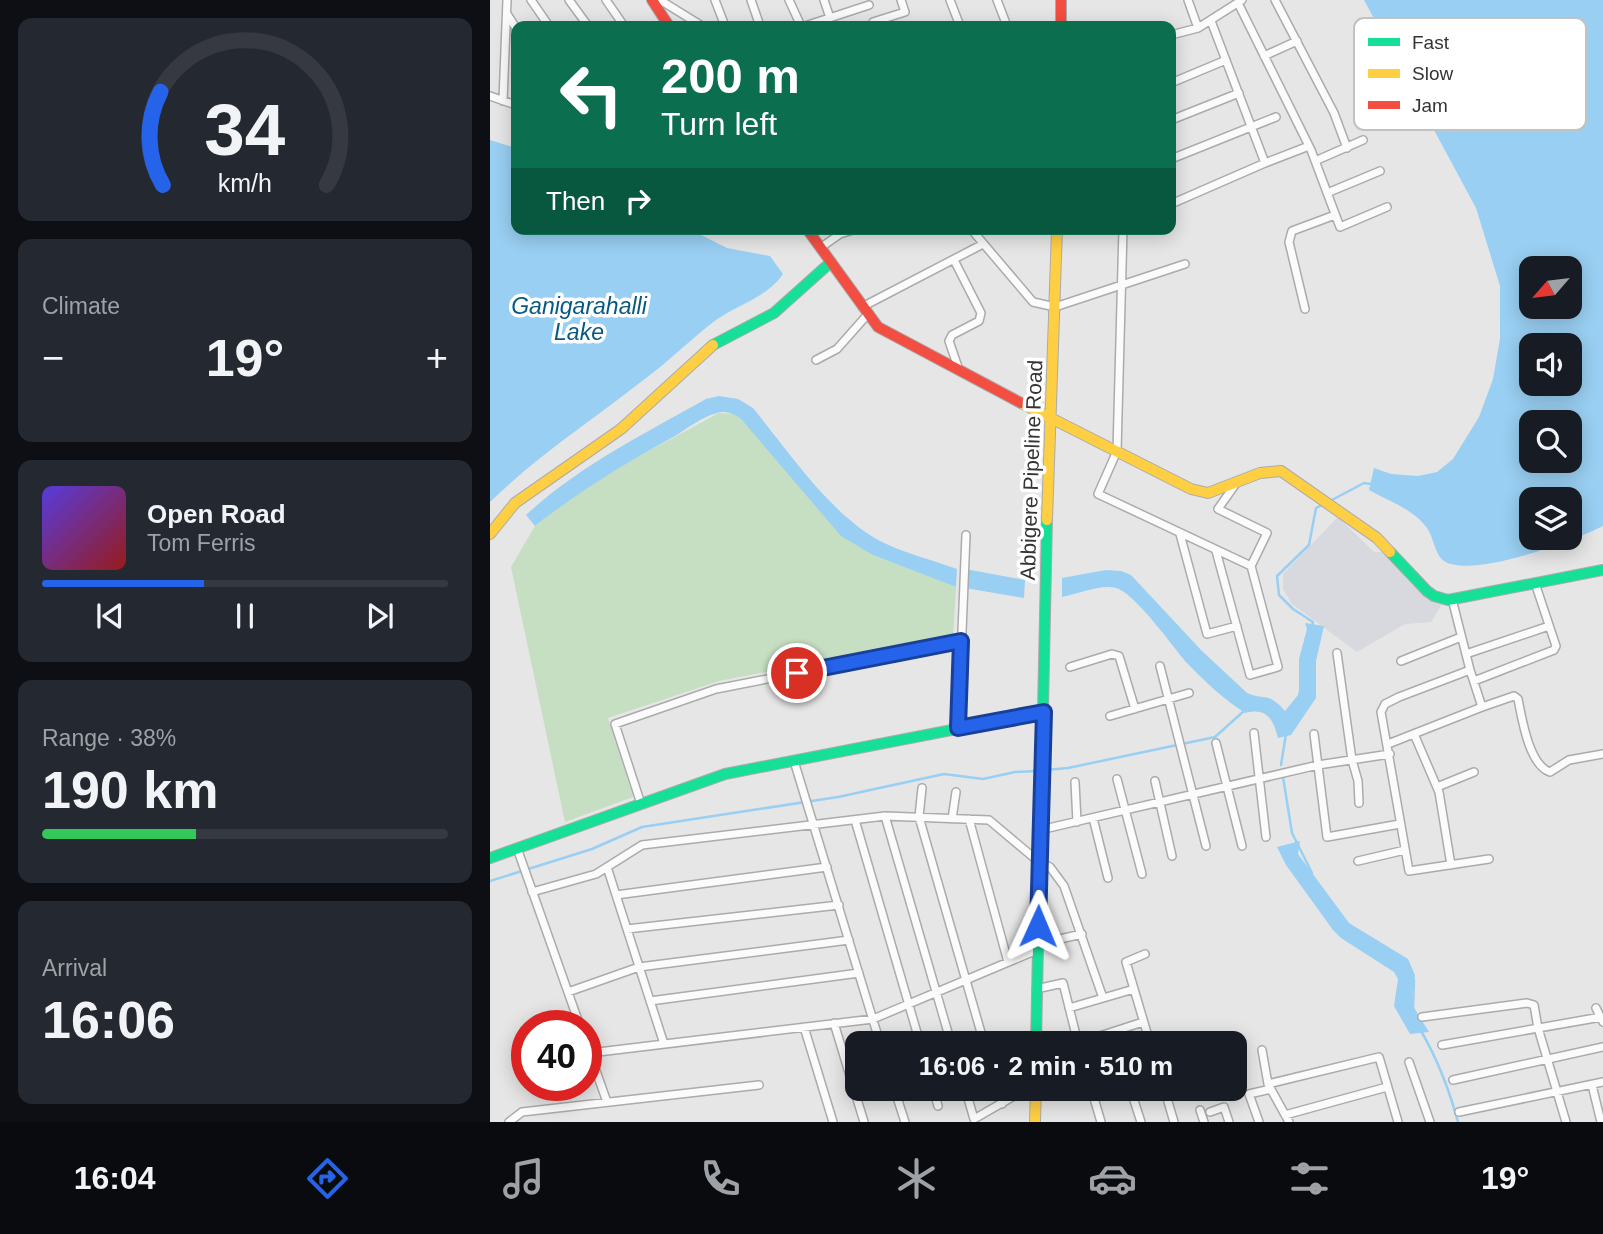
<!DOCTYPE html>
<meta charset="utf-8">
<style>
:root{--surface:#171b24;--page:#242831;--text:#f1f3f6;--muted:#9ea1a6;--line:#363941;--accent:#2563eb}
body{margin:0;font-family:Helvetica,sans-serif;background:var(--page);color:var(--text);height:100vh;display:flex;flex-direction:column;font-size:26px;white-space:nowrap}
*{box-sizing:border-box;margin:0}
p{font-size:23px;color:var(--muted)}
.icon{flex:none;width:38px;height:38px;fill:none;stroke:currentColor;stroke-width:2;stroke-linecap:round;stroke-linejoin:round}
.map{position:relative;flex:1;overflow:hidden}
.side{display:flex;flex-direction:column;gap:18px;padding:18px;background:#0d0f14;width:490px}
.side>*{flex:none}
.banner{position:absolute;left:21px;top:21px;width:665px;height:214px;border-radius:14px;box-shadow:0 4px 18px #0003;background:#0b6e4f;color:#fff;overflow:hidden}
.needle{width:46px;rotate:242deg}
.tools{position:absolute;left:1029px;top:256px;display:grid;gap:14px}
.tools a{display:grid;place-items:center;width:63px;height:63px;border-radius:14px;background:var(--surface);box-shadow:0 4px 18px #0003;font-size:35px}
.speed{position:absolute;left:21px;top:1010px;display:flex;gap:14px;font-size:35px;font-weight:700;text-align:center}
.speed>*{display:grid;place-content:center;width:91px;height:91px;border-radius:50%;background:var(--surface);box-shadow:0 4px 18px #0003;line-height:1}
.speed .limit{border:10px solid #d22;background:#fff;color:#111}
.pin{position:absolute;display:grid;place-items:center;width:60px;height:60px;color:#fff;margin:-30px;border:4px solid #fff;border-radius:50%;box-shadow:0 2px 7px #0007}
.me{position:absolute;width:77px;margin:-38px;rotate:1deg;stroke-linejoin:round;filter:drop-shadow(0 0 5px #0008)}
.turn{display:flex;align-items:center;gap:24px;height:147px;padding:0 35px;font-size:32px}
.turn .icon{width:91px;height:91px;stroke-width:2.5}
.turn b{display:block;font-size:49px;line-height:60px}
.then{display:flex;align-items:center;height:66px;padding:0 35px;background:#0003;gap:14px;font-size:26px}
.big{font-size:52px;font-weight:600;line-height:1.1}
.side .tile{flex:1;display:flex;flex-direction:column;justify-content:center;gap:10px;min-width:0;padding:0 24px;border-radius:14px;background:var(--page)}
.side .dial{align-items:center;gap:0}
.dial svg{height:182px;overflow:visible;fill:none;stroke:var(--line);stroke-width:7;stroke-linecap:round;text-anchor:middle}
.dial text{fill:var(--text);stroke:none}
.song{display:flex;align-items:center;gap:21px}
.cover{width:84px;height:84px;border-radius:10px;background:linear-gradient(135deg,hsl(250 70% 55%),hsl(0 70% 35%))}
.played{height:7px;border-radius:4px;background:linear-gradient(90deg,var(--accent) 40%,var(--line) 40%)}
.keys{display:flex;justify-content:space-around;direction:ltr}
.heat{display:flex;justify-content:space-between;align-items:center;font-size:38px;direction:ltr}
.charge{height:10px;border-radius:5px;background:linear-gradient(90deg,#34c759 38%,var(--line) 0)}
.trip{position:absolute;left:355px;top:1031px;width:402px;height:70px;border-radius:14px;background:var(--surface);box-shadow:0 4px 18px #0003;font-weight:600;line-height:70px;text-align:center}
.tab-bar{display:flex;height:112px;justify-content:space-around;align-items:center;background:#090b0e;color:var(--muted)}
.tab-bar .icon{width:49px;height:49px}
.tab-bar .on{color:var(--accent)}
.tab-bar b{font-size:32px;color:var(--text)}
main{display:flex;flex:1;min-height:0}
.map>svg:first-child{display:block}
.built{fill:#d7d9de}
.green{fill:#c6dec2}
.water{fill:#99cff2;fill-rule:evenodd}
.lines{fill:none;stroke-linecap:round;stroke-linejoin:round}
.stream{stroke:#99cff2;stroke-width:2.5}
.street-casing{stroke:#ababac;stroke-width:10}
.fast-casing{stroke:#ababac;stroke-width:12}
.slow-casing{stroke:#ababac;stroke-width:12}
.jam-casing{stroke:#ababac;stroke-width:12}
.street{stroke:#fbfbfb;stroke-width:7}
.fast{stroke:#16e098;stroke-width:10}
.slow{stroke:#ffcf43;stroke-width:10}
.jam{stroke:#f24e42;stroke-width:10}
.route-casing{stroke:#184099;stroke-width:18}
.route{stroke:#2563eb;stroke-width:12}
.labels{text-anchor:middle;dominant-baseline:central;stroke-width:7;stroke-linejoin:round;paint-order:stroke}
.street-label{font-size:21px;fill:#343435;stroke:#fff}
.water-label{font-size:23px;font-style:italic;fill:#065981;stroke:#fff}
.key{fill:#fff;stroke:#c2c2c2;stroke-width:2}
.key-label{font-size:19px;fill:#343435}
</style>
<main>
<section class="side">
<div class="tile dial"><svg viewBox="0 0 100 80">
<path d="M14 69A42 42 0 1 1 86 69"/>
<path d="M14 69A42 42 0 0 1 13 28" stroke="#2563eb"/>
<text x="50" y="56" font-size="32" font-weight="700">34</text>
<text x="50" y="72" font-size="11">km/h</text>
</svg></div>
<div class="tile"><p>Climate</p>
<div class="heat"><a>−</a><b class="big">19°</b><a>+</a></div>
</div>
<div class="tile">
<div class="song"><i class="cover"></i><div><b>Open Road</b><p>Tom Ferris</p></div></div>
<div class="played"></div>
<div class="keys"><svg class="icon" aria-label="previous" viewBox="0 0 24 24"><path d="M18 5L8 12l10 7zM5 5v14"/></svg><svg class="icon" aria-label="pause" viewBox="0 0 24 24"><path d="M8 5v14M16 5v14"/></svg><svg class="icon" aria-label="next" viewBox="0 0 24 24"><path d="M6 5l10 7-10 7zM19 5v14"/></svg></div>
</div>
<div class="tile"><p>Range · 38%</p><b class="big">190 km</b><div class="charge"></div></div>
<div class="tile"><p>Arrival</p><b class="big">16:06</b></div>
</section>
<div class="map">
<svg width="1113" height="1122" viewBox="0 0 1113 1122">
<rect width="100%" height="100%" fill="#e6e6e7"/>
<path class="built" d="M848 517 884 552H892L928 591 952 604 941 622 915 624 867 652 802 604 793 589V574Z"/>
<path class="green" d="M229 413 243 414 252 420 383 555 466 587 463 636 229 681 118 718 143 797 75 822 21 567 45 526 75 502 118 473Z"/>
<path class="water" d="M874 0H1113V526C1084 541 981 579 954 561 945 555 944 538 937 528 923 509 899 501 879 490L884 468 901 474 928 476 947 472 963 459 989 417 1003 379 1010 339V286L986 208ZM1041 268H1080V306H1041ZM1041 345H1080V383H1041ZM1041 422H1080V460H1041ZM1041 499H1080V537H1041Z
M0 140 26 148V229H199L237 248 280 256 293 274C276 299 245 305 222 323 200 340 179 361 156 378 104 419 48 455 0 502Z
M229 396 248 399 263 408C299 452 340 514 390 541 414 553 442 560 467 569L466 587 383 555 351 536 252 420C247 416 241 412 233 412 217 413 198 428 185 436 136 463 89 491 45 526L36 515C89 466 154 434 216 399Z
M475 569 535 580 534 598 475 588Z
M616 570 631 571 641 575 711 650 757 693C776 701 777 691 795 711L808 695 809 690V659L817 629 815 623 834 626 826 661V698L801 735 788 738C783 719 777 707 755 713 735 700 714 681 697 663 683 647 645 593 626 588 611 584 588 594 572 597V578Z
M810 841 808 854 859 923 918 959 925 975 922 996 923 1006 939 1032 920 1034 904 1006 908 979 904 972 851 938 843 930 796 865 787 847Z"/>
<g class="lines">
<path class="stream" d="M840 501 874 483 881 484
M822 626 823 622 803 609 789 595 787 576 819 545 826 508 834 504
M791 765 796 734
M555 770 578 768 725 737 755 710
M793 777 802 833 822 873
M0 881 102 849 152 827 348 797 454 774 493 779 525 772 548 771
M923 1009 924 980
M931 1031C948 1060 959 1089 968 1122"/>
<defs>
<path id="street" d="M41 0 59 26
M79 0 98 26
M116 0 134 26
M170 0 212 26
M225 0 235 26
M261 0 270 26
M299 0 311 26
M334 0 340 18
M460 0 470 26
M507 0 517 26
M698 0 708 28
M785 0 844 113 857 148
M748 3 821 150 850 227 897 207
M17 14 26 28
M721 21 775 163 819 146
M383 22 415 12 411 0
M315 26 379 5
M681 35 708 28 752 0
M774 56 807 41
M681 83 736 60
M0 96 26 105
M13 101 17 0
M681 120 749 93
M681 159 786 117
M825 161 873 140
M837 193 890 171
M681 204 775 163
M481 229 543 302 565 307 695 264
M633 229 627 451 608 494 761 566 777 533 728 509 747 482
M330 248 350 234 366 229
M464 260 491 313 489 321 462 335 459 341 469 370
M372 307 493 244
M815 309 799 242 802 231 845 215
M326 360 347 349 378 314
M690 534 717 634 747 626
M726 551 760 675 788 667 761 566
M962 599 980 670 909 697 895 704 891 712 919 871 999 859
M847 653 862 760 868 781 869 803
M976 654 1059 626
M911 661 971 637
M670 666 716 846
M580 667 622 654 629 656 645 709
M984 681 1064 650 1066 646 1045 583
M992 707 1024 696 1028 699C1032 719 1039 765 1060 772L1079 760 1113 754
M620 716 699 693
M468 728 476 535
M764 733 776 837
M824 734 837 837 910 824
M924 734 949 792 961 865
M726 743 752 846
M898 744 992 707 980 670
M304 761 390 1043
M627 779 652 874
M665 781 682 856
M585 782 587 822
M947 787 984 772
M432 788 429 817 494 1043
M151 804 125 724 226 689 471 641
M603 818 618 878
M462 819 466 792
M479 819 518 962
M365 820 430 1043
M550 830 828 765 900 754
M27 848 90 1026
M868 861 915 850
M117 867 174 1044
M42 892 106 874 152 845 395 816
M126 895 337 867
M137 929 349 905
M548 944 592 934
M655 954 636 962 660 1043
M546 989 573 983 588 1043
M78 992 149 967 359 940
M160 1001 369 973
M579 1008 644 989
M1106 1008 1113 1022
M932 1017 1037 1003 1044 1005 1048 1028 1076 1122
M344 1023 374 1122
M314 1027 343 1122
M96 1043 117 1102
M461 1043 395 816 499 820 549 862 560 867 574 886 613 998
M588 1043 653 1022
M952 1045 1111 1017
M772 1050 778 1084
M100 1053 383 1019 547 950
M919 1062 940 1122
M963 1080 1113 1047
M1102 1085 1111 1122
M404 1088 415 1122
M443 1088 448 1106
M475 1088 484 1119 538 1088
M507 1088 512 1104
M601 1088 611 1122
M640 1088 651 1122
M674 1088 684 1122
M710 1110 714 1122
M720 1112 734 1107 739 1122
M969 1112 1113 1082
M795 1115 897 1087
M19 1122 32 1112 269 1085
M769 1122 759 1094 781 1089
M799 1122 778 1084 889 1057 908 1122"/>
<path id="fast" d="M223 345 284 313 341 262
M900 552 937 591 944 596 958 600 1113 570
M0 858 235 774 554 712
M546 1043 557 520"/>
<path id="slow" d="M531 403 701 489 718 493 770 473 791 471 887 538 900 552
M557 520 567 229
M0 534 25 503 131 429 223 345
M545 1122 546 1088"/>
<path id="jam" d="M162 0 179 26
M571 0V26
M317 229 388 327 531 403"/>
</defs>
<use href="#street" class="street-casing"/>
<use href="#fast" class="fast-casing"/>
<use href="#slow" class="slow-casing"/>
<use href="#jam" class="jam-casing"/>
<use href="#street" class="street"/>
<use href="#fast" class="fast"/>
<use href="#slow" class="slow"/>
<use href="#jam" class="jam"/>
</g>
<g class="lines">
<defs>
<path id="route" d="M307 673 471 641 468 728 554 712 548 926"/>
</defs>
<use href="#route" class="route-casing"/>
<use href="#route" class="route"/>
</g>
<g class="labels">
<g class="street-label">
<text transform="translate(541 470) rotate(-88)">Abbigere Pipeline Road</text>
</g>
<g class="water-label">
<text x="89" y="306">Ganigarahalli<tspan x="89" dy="26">Lake</tspan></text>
</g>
</g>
<rect x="864" y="18" width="232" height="112" rx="10" class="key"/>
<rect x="878" y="38" width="32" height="8" fill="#16e098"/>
<rect x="878" y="69" width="32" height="9" fill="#ffcf43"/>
<rect x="878" y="101" width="32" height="8" fill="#f24e42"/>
<g class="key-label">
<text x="922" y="49">Fast</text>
<text x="922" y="80">Slow</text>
<text x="922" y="112">Jam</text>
</g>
</svg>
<div class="tools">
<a><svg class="needle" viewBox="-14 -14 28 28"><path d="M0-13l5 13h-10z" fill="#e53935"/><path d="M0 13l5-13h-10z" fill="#9ea1a6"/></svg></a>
<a><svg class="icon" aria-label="sound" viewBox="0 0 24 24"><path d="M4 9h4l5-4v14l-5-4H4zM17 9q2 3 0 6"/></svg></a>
<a><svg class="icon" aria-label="search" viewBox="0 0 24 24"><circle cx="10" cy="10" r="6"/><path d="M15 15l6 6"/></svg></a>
<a><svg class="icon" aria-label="layers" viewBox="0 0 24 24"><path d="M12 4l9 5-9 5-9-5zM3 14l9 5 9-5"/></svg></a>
</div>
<div class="speed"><div class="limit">40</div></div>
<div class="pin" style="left:307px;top:673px;background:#d93025"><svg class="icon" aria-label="arrive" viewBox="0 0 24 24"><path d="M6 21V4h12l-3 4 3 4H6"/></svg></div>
<svg class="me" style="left:548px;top:926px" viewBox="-20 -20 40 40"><path d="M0-17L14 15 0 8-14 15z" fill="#2563eb" stroke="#fff" stroke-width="4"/></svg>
<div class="trip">16:06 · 2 min · 510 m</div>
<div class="banner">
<div class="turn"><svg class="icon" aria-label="left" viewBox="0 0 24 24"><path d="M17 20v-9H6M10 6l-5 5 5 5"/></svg><div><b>200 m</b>Turn left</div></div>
<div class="then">Then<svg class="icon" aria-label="right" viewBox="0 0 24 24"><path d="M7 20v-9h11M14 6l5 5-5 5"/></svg></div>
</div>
</div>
</main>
<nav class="tab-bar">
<b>16:04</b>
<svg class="icon on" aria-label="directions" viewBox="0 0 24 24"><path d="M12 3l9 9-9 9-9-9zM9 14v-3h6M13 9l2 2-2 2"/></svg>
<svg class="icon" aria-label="music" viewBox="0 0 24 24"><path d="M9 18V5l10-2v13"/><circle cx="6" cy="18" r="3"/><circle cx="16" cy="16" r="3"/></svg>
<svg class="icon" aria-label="phone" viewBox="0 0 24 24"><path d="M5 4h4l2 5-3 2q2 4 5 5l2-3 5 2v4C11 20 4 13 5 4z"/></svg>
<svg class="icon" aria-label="climate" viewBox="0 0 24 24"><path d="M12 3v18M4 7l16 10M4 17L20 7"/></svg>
<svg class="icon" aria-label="car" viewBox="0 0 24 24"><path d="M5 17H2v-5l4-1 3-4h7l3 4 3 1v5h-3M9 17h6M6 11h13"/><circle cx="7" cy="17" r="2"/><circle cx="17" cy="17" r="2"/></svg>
<svg class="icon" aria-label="filters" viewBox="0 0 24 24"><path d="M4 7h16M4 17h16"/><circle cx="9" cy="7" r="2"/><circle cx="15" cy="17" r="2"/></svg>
<b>19°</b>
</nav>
